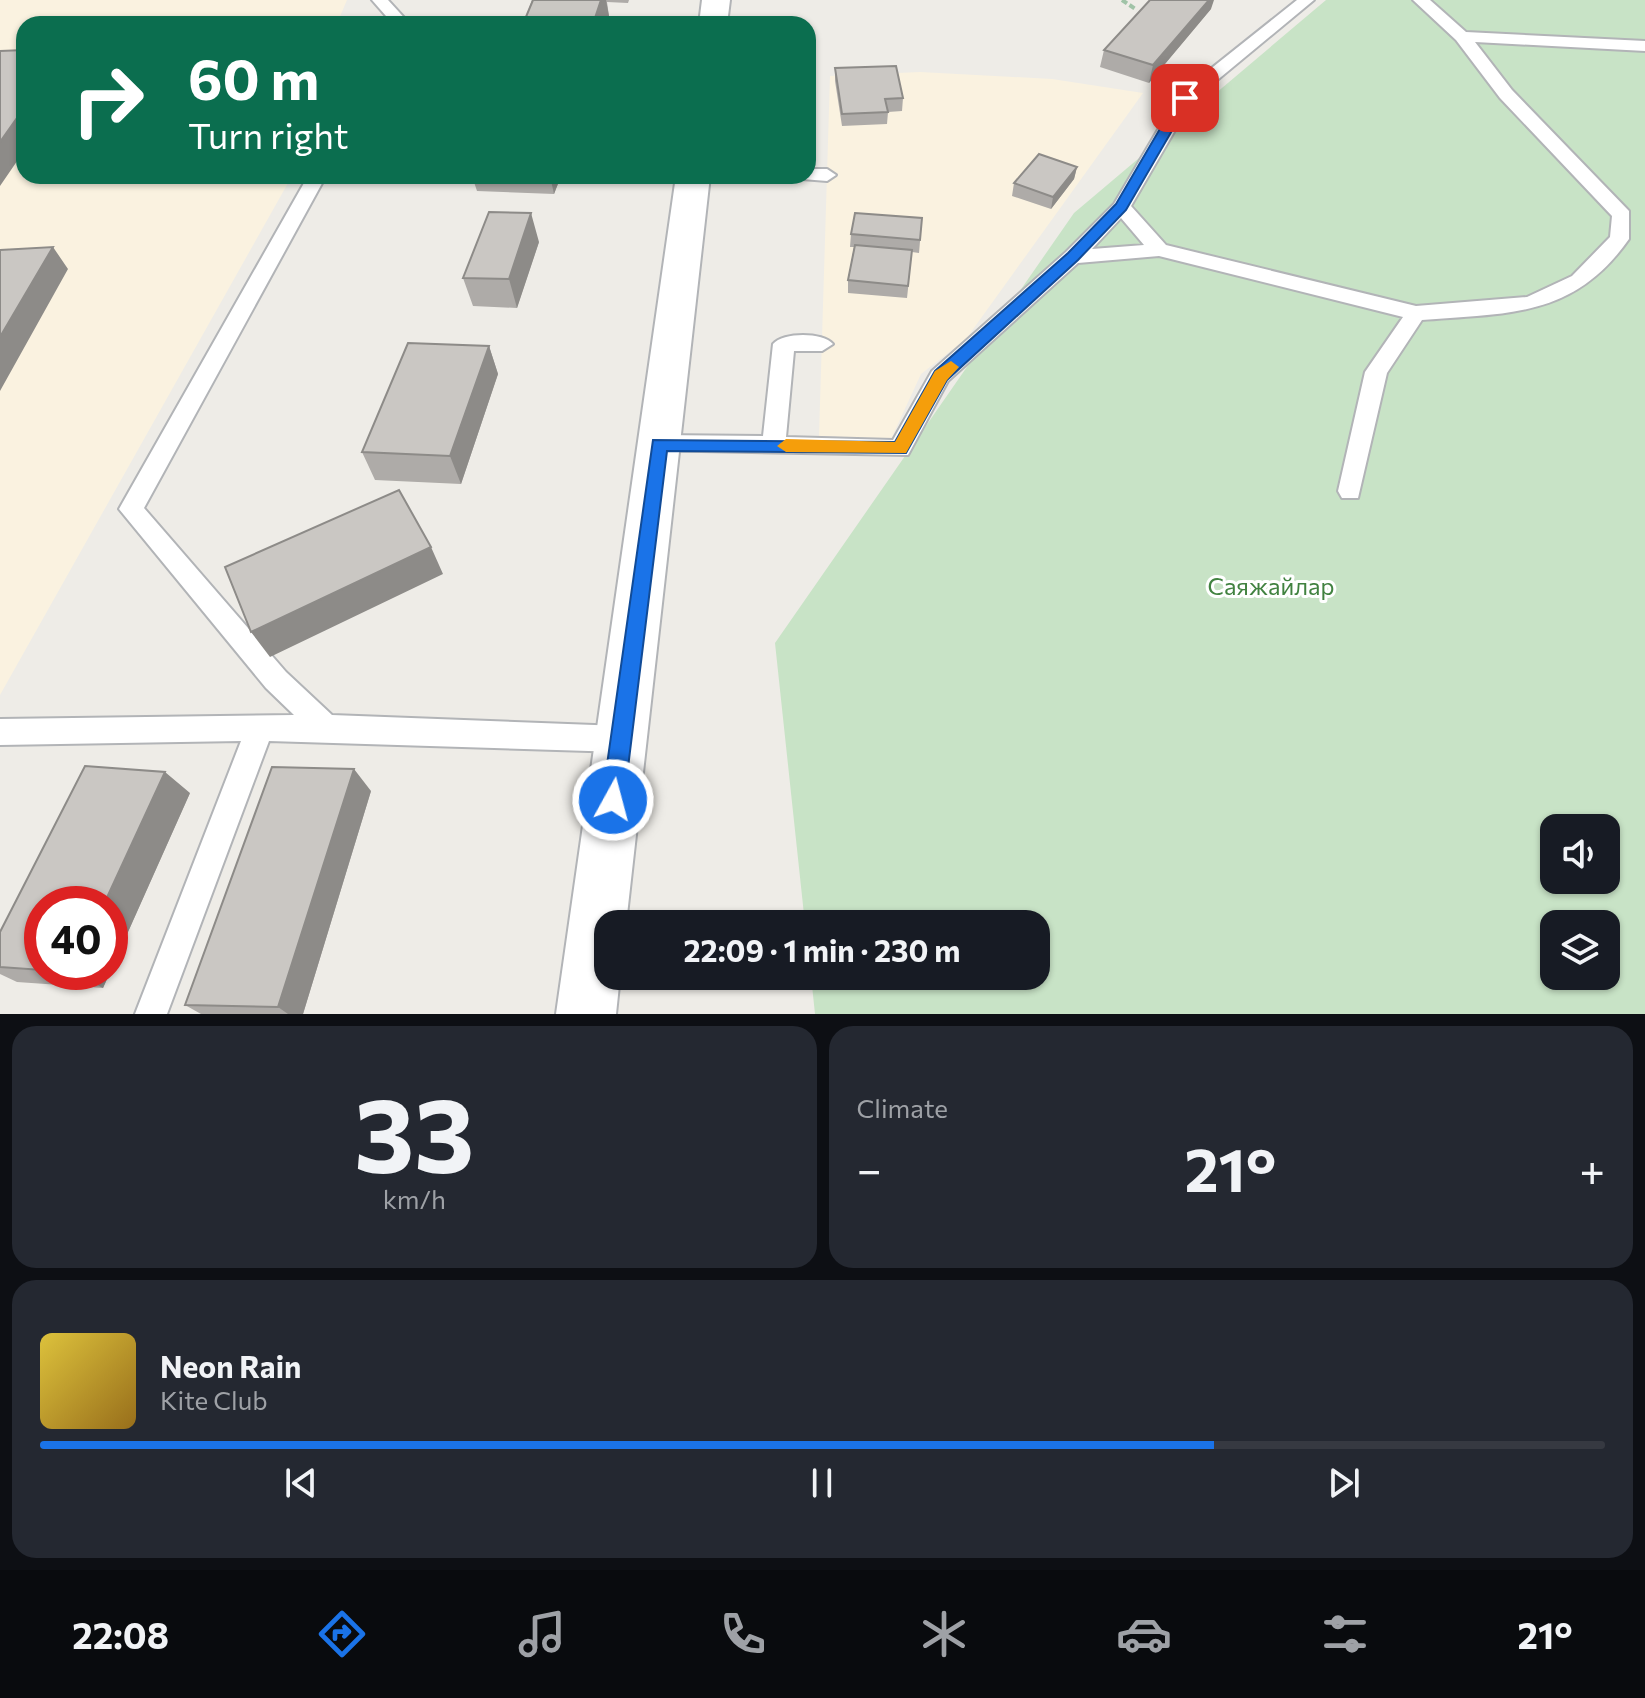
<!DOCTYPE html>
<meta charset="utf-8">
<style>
:root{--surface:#171b24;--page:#242831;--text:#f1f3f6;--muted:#9ea1a6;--line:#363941;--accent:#1a73e8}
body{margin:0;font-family:Commissioner,sans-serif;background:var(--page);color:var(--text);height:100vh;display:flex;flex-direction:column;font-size:30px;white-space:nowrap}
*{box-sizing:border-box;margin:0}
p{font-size:26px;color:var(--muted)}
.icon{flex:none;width:44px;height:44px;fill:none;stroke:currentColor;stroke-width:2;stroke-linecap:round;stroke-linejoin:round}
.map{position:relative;height:1014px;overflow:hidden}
.sheet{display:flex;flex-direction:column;gap:12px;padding:12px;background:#0d0f14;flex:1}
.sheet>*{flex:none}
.top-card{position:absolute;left:16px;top:16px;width:800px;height:168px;border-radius:24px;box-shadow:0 2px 6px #0004;background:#0b6e4f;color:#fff;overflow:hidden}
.tools{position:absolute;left:1540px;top:814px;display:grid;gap:16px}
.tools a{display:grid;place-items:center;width:80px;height:80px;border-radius:16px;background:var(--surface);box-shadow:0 2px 6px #0004;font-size:40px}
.speed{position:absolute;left:24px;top:886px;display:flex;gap:16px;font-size:40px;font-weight:700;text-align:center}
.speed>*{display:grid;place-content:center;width:104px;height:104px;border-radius:50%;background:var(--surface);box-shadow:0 2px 6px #0004;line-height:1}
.speed .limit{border:12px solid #d22;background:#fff;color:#111}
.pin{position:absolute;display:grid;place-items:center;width:68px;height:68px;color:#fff;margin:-34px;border-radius:16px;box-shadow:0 4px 12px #0006}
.me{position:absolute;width:88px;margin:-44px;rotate:7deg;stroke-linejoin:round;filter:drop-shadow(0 0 6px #0008)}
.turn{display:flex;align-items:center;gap:28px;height:168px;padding:0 40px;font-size:36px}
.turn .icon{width:104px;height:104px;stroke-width:2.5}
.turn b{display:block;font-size:56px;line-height:68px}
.big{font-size:60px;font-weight:700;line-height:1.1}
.sheet .widget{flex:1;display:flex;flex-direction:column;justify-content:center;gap:12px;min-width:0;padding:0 28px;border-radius:24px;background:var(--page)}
.sheet .dial{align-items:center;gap:0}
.dial b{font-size:104px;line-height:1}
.song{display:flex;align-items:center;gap:24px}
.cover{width:96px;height:96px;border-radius:12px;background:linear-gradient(135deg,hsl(50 70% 55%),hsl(40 70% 35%))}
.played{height:8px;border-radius:4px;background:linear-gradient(90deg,var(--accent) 75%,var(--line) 75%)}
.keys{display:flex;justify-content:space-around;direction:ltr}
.heat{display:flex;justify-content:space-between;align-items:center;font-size:44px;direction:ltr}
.sheet .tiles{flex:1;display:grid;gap:12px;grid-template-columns:1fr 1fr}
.widget:last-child{grid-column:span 2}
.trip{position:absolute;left:594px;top:910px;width:456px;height:80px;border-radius:24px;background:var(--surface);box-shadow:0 2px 6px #0004;font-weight:700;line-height:80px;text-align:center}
.menu{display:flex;height:128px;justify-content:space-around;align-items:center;background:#090b0e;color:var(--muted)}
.menu .icon{width:56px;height:56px}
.menu .selected{color:var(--accent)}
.menu b{font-size:36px;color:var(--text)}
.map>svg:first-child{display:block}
.commercial{fill:#faf2e0}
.green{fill:#c8e3c6;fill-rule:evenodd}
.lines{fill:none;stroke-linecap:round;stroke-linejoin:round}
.service-casing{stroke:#b2b4b7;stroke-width:4}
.tertiary-casing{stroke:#b2b4b7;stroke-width:4}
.path{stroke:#a0c3a7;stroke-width:4;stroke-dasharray:6 3;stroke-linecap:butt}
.service{fill:#fff;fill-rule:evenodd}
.tertiary{fill:#fff;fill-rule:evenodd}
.wall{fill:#aeaba8;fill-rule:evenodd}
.shaded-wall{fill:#8d8b88}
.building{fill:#cac7c3;stroke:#8d8b88;stroke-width:2}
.route{fill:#1a73e8;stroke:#114b97;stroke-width:2}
.slow{fill:#f59e0b}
.labels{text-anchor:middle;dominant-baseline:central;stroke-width:6;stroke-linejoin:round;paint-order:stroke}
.park-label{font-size:24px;fill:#418240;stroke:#fff}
</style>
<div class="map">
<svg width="1645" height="1014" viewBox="0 0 1645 1014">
<rect width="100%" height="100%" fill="#eeece7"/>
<path class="commercial" d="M0 0H347L338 21 344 24H24V176H292L0 695Z
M920 72 1052 79 1143 93 966 339 921 374 891 439 819 436 830 76Z"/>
<path class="green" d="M1326 0H1645V1014H815L811 976H1036V924H805L775 643 1074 213ZM1554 828H1606V880H1554ZM1554 924H1606V976H1554Z"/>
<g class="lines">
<defs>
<path id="service" d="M372 0H388L410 24H393Z
M1297 0H1314L1192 101 1131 206 1166 245 1416 306 1527 297 1572 276 1610 237 1612 216 1500 98 1456 40 1413 0H1430L1466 32 1645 41V51L1475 42 1512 90 1629 211V239C1574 318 1508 313 1422 320L1387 373 1358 498H1342L1338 491 1365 372 1403 317 1159 256 1078 263 948 381 908 455 651 450 648 444 651 438 659 435 763 436 773 344C783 332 823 332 833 344L822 351H794L786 437 893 440 932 371 1066 252 1114 204 1179 94ZM1121 218 1144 245 1092 249Z
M808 169H827L836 175 827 181 802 179 800 176H808Z
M308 176H326L144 508 286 672 332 715 621 726 631 730 635 739 631 748 621 752 269 741 167 1014H135L241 741 0 745V719L294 715 266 688 119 509Z"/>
<path id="tertiary" d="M702 0H730L727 24H699Z
M676 176H710L626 924H608V976H620L616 1014H556Z"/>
</defs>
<use href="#service" class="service-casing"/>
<use href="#tertiary" class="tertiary-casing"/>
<path class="path" d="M1122 0 1137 10"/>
<use href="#service" class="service"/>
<use href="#tertiary" class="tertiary"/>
</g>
<path class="wall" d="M532 0H629L628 3 607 2 609 16 606 24H523Z
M1211 9 1149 83 1100 67 1104 50Z
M835 68 903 98 902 111 888 112 887 124 842 126 835 81Z
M1077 167 1074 179 1051 209 1012 196 1014 183Z
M472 176H561L554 194 477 191Z
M922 218 919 253 912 252 907 298 848 293V280L854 247H850L851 234Z
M539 242 517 308 473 306 463 278Z
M489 346 498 374 461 484 375 480 362 452Z
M371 791 303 1014H201L185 1005Z
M190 793 103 988 17 982 0 974V932ZM42 904 110 972H42Z"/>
<path class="shaded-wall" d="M601 0H606L609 16 606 24H593Z
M1209 0H1214L1211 9 1149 83 1153 65Z
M24 108V151L0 186V142Z
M1077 167 1074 179 1051 209 1053 197Z
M550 176H561L554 194Z
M531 213 539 242 517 308 509 279Z
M53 247 68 269 0 391V337Z
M489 346 498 374 461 484 450 456Z
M431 547 443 574 270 657 251 632Z
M354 769 371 791 303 1014H288L278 1007Z
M165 772 190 793 103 988 72 972H110V904H104Z"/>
<path class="building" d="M533 0H601L593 24H523Z
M1150 0H1209L1153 65 1104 50Z
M24 50V108L0 142V51Z
M896 66 903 98 885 99 888 112 842 114 835 68Z
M1039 154 1077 167 1053 197 1014 183Z
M489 212 531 213 509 279 463 278Z
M855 213 922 218 920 240 851 234Z
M855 245 912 250 908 286 848 280Z
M53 247 0 337V250Z
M408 343 489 346 450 456 362 452Z
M399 490 431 547 251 632 225 567Z
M85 766 165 772 104 904H42V970L0 967V932Z
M272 767 354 769 278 1007 185 1005Z"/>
<path class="route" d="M1185 95 1191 98 1126 210 1078 260 947 380 906 453 667 451 624 800 621 807 613 810 605 807 602 800 653 440 895 442 935 371 1068 253 1116 204 1178 98Z"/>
<path class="slow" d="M951 361 959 367 947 380 906 453 786 452 777 446 786 439 895 442 935 371Z"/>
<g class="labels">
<g class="park-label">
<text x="1271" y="585">Саяжайлар</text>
</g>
</g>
</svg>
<div class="tools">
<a><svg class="icon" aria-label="sound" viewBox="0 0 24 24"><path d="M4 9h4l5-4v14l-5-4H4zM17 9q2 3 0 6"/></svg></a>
<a><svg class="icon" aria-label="layers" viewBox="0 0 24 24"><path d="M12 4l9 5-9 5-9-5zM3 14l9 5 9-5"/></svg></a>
</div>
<div class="speed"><div class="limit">40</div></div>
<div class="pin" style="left:1185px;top:98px;background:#d93025"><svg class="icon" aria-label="arrive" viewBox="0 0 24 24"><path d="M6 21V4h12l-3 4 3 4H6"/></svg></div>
<svg class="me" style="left:613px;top:800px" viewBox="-20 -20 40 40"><circle r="17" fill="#1a73e8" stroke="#fff" stroke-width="3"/><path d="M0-11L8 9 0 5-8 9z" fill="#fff"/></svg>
<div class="trip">22:09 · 1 min · 230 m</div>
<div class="top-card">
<div class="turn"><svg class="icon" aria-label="right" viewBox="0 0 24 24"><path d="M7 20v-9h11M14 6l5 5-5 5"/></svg><div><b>60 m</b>Turn right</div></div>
</div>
</div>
<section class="sheet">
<div class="tiles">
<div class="widget dial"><b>33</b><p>km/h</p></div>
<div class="widget"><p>Climate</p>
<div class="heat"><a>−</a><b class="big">21°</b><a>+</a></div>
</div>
<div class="widget">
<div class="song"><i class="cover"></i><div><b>Neon Rain</b><p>Kite Club</p></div></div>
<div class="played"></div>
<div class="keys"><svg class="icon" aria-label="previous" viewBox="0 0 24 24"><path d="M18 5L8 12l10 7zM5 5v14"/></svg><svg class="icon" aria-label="pause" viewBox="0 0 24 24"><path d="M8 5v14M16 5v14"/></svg><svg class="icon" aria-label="next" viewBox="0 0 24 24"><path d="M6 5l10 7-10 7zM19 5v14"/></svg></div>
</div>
</div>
</section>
<nav class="menu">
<b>22:08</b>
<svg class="icon selected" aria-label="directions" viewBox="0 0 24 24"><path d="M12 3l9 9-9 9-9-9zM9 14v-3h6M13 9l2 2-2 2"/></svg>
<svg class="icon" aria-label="music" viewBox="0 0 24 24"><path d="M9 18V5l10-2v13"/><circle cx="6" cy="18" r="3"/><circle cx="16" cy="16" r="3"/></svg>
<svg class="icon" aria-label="phone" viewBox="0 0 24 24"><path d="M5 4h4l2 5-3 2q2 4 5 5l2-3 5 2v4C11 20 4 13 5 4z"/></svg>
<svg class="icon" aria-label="climate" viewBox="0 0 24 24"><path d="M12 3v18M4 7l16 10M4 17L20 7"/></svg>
<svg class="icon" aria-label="car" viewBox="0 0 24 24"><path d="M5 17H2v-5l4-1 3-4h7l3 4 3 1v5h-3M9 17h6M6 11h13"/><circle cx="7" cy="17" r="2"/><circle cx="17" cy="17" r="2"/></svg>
<svg class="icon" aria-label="filters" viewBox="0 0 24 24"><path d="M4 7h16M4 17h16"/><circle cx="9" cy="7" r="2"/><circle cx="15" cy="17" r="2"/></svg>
<b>21°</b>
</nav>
